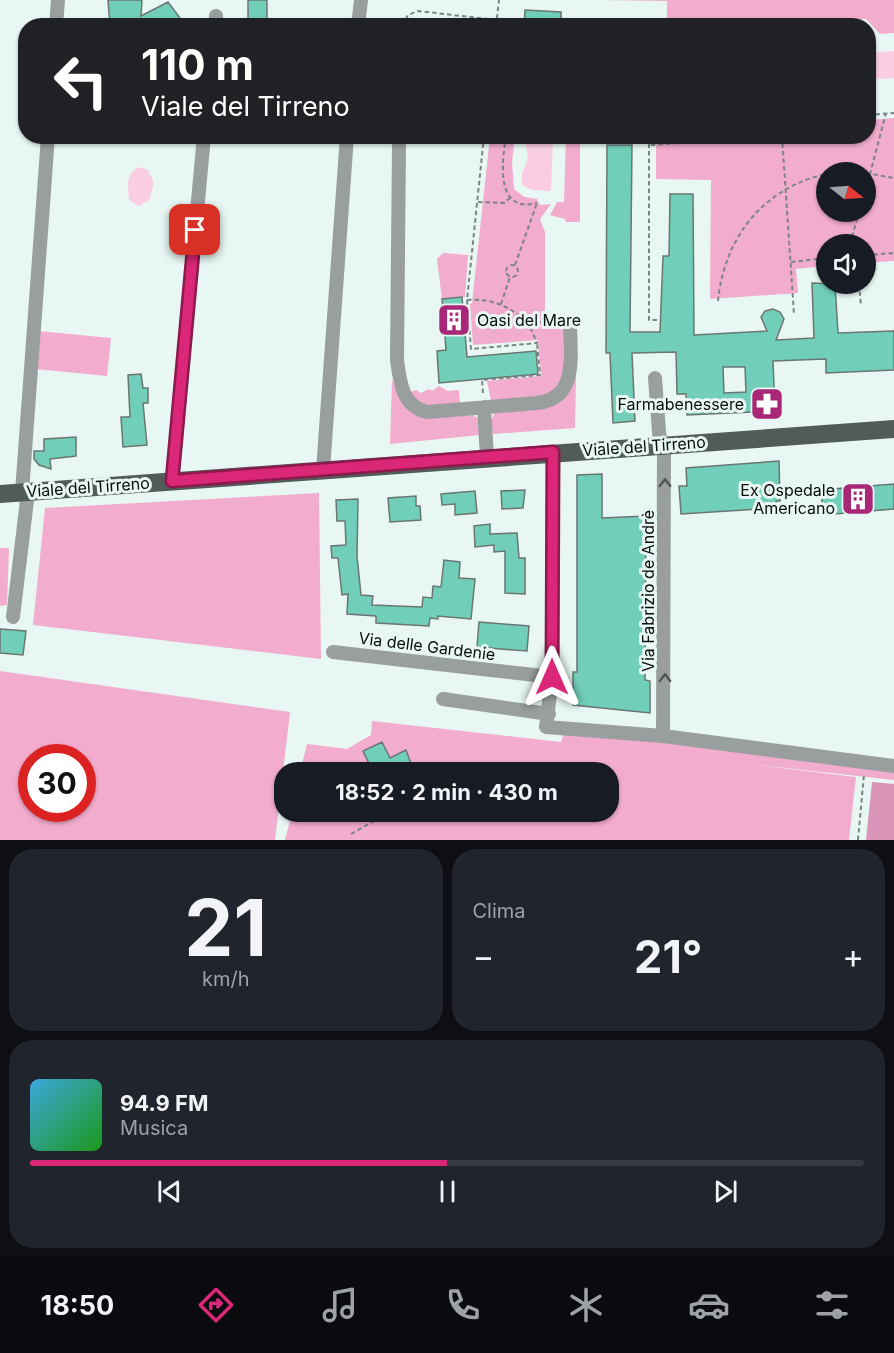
<!DOCTYPE html>
<html lang="it">
<meta charset="utf-8">
<style>
:root{--surface:#171b24;--page:#20242c;--text:#f1f3f6;--muted:#9ea1a6;--line:#363941;--accent:#db2777}
body{margin:0;font-family:Inter,sans-serif;background:var(--page);color:var(--text);height:100vh;display:flex;flex-direction:column;font-size:22px;white-space:nowrap}
*{box-sizing:border-box;margin:0}
p{font-size:20px;color:var(--muted)}
.icon{flex:none;width:33px;height:33px;fill:none;stroke:currentColor;stroke-width:2;stroke-linecap:round;stroke-linejoin:round}
.map{position:relative;height:840px;overflow:hidden}
.sheet{display:flex;flex-direction:column;gap:9px;padding:9px;background:#0d0f14;flex:1}
.sheet>*{flex:none}
.hud{position:absolute;left:18px;top:18px;width:858px;height:126px;border-radius:24px;box-shadow:0 2px 4px #0004;background:#202124;color:#fff;overflow:hidden}
.needle{width:39px;rotate:107deg}
.fabs{position:absolute;left:816px;top:162px;display:grid;gap:12px}
.fabs a{display:grid;place-items:center;width:60px;height:60px;border-radius:50%;background:var(--surface);box-shadow:0 2px 4px #0004;font-size:30px}
.speed{position:absolute;left:18px;top:744px;display:flex;gap:12px;font-size:30px;font-weight:700;text-align:center}
.speed>*{display:grid;place-content:center;width:78px;height:78px;border-radius:50%;background:var(--surface);box-shadow:0 2px 4px #0004;line-height:1}
.speed .limit{border:9px solid #d22;background:#fff;color:#111}
.pin{position:absolute;display:grid;place-items:center;width:51px;height:51px;color:#fff;margin:-26px;border-radius:12px;box-shadow:0 3px 9px #0006}
.me{position:absolute;width:66px;margin:-33px;rotate:0deg;stroke-linejoin:round;filter:drop-shadow(0 0 4px #0008)}
.turn{display:flex;align-items:center;gap:21px;height:126px;padding:0 24px;font-size:27px}
.turn .icon{width:78px;height:78px;stroke-width:2.5}
.turn b{display:block;font-size:42px;line-height:51px}
.big{font-size:45px;font-weight:700;line-height:1.1}
.sheet .tile{flex:1;display:flex;flex-direction:column;justify-content:center;gap:9px;min-width:0;padding:0 21px;border-radius:24px;background:var(--page)}
.sheet .dial{align-items:center;gap:0}
.dial b{font-size:78px;line-height:1}
.song{display:flex;align-items:center;gap:18px}
.cover{width:72px;height:72px;border-radius:9px;background:linear-gradient(135deg,hsl(200 70% 55%),hsl(120 70% 35%))}
.played{height:6px;border-radius:3px;background:linear-gradient(90deg,var(--accent) 50%,var(--line) 50%)}
.keys{display:flex;justify-content:space-around;direction:ltr}
.heat{display:flex;justify-content:space-between;align-items:center;font-size:33px;direction:ltr}
.sheet .tiles{flex:1;display:grid;gap:9px;grid-template-columns:1fr 1fr}
.tile:last-child{grid-column:span 2}
.trip{position:absolute;left:274px;top:762px;width:345px;height:60px;border-radius:24px;background:var(--surface);box-shadow:0 2px 4px #0004;font-weight:700;line-height:60px;text-align:center}
.dock{display:flex;height:96px;justify-content:space-around;align-items:center;background:#090b0e;color:var(--muted)}
.dock .icon{width:42px;height:42px}
.dock .current{color:var(--accent)}
.dock b{font-size:27px;color:var(--text)}
.map>svg:first-child{display:block}
.green{fill:#f2acce;fill-rule:evenodd}
.forest{fill:#db95b8}
.water{fill:#facde2}
.building{fill:#71ceb9;stroke:#6a7673;stroke-width:1.5;fill-rule:evenodd}
.lines{fill:none;stroke-linecap:round;stroke-linejoin:round}
.path{stroke:#7c8583;stroke-width:2;stroke-dasharray:4.5 3;stroke-linecap:butt}
.minor{stroke:#999f9e;stroke-width:14}
.major{stroke:#515b58;stroke-width:18}
.oneway{stroke:#505654}
.route-casing{stroke:#8e194d;stroke-width:15}
.route{stroke:#db2777;stroke-width:10}
.labels{text-anchor:middle;dominant-baseline:central;stroke-width:6;stroke-linejoin:round;paint-order:stroke}
.poi-label{font-size:16px;fill:#080c0b;stroke:#e8f7f3;text-anchor:end}
.street-label{font-size:16px;fill:#080c0b;stroke:#e8f7f3}
</style>
<div class="map">
<svg width="894" height="840" viewBox="0 0 894 840">
<rect width="100%" height="100%" fill="#e8f7f3"/>
<path class="green" d="M601 0H894V33L880 34 866 19 667 25V1Z
M894 118V261L866 263V244H826V266L796 269 798 293 710 299 711 180 656 179V137L868 136 869 120ZM826 172H866V212H826Z
M490 137H515L512 162 514 189 524 197 537 199 540 205 551 204 540 219 545 232V320L559 323 564 328 563 378 548 396 491 401 487 381 541 376 538 340 473 345 470 304 472 303Z
M566 137H580V222H566L565 219 550 215 557 202H564Z
M443 253 468 255 465 297 442 299 437 259Z
M38 331 111 338 107 376 35 369Z
M573 377H576L575 428 493 434 491 421 495 412 546 407Z
M392 379C407 424 433 418 473 415L480 420V435L390 444Z
M439 386 448 391 459 390 460 404C437 407 425 412 410 392L417 390 420 393 430 389 432 391Z
M319 493 321 659 33 625 45 508Z
M0 548H9L7 605 0 606Z
M0 671 290 712 275 840H0ZM32 758H82V808H32Z
M372 721 561 742 563 735 568 732 894 769V780L748 764 856 777 849 840H285L292 812H609V772H300L307 744 347 749 371 735Z"/>
<path class="forest" d="M872 782 894 784V840H866Z"/>
<path class="water" d="M894 51V78L869 80V53Z
M525 137H553L551 191 532 190 522 185V174L528 159Z
M139 167 148 170 154 183 149 200 139 206 129 200C128 186 125 174 139 167Z"/>
<path class="building" d="M108 0H142L141 16 168 2 180 18 167 26H110Z
M248 0H267V26H248Z
M525 10 561 12V26H524Z
M607 145H632L630 332H660L663 256H669L670 194H693L694 335 767 331 761 317 765 311 773 309 780 312 784 319 776 340 814 338 812 283 835 284 838 333 894 331V370L826 373V359L773 361 775 411 687 415 686 394H677L676 352 632 353 635 421 613 423 610 353H606ZM723 367H745L746 392 724 393Z
M462 297 467 357 536 351 538 374 439 383 437 351 446 350 442 299Z
M141 374 143 388H148V403H143L147 445 123 447 121 417H130L128 375Z
M76 437V456L50 459 51 469 39 465 34 459V451H44V439Z
M779 461 780 501H776V508L681 514 679 486H687L686 468Z
M602 474V518L646 516 645 680 650 681V713L573 705V672H577V475Z
M894 484V509L823 515 821 490Z
M525 490 523 508 502 509 501 491Z
M475 491 477 513 455 515V504L442 505 441 494Z
M416 496V506H420L421 520 390 522 388 498Z
M358 499 357 556 361 595 373 596 372 605 422 607 423 597 432 598 433 586 441 587 444 560 460 562 459 578 475 579 471 619 438 616V619L430 618 429 626 376 623V616L347 614 348 594 342 595 338 558H332L331 546 346 545 345 521H337L336 500Z
M490 524V534L517 533 519 558H525V594L505 593V551L494 552V545L475 547 474 526Z
M479 622 529 626 527 651 477 647Z
M0 629 26 631 23 655 0 653Z
M382 742 390 758 406 750 414 772H373L363 751Z"/>
<g class="lines">
<path class="path" d="M402 26 408 15 418 11 497 20
M496 26 499 0
M868 115 894 113
M484 136 467 300 471 349 537 343 530 327 545 320 558 321
M506 136C502 162 495 214 537 203
M649 136V320H658
M782 136 794 314
M651 145 771 136
M835 172H865
M866 173 894 178
M866 189 886 113
M478 202 504 203 511 197
M850 244 859 212
M866 255 894 253
M791 262 826 258
M506 271a6 6 0 1 1 12 0a6 6 0 1 1-12 0Z
M515 265 537 203
M859 284 861 306
M467 300C492 298 513 307 530 326
M718 301C724 238 763 188 826 174
M501 304 510 277
M483 393 482 380 540 375 537 343
M351 834 390 812
M858 840 864 774"/>
<path class="minor" d="M56 26 58 0
M215 26 216 16
M358 26 361 0
M399 145 397 360C400 382 402 406 427 412L537 403C579 398 570 355 570 323
M655 378 660 445
M484 407 487 457
M553 452 552 677 546 727 663 736 894 766
M323 470 347 136
M172 481 204 136
M22 492 48 136
M13 617 28 492
M333 652 552 677
M443 699 549 714
M663 736 664 445"/>
<path class="major" d="M0 494 894 429"/>
</g>
<defs><path id="oneway-chevron" d="M-2-3.5L2.5 0L-2 3.5" fill="none" stroke-width="1.6" stroke-linecap="round" stroke-linejoin="round" transform="scale(1.5)"/></defs>
<g class="oneway">
<use href="#oneway-chevron" transform="translate(665 483) rotate(-90)"/>
<use href="#oneway-chevron" transform="translate(665 678) rotate(-89)"/>
</g>
<g class="lines">
<defs>
<path id="route" d="M195 230 172 481 553 452 552 677"/>
</defs>
<use href="#route" class="route-casing"/>
<use href="#route" class="route"/>
</g>
<defs>
<symbol id="building-square" viewBox="-11 -11 22 22"><rect x="-9" y="-9" width="18" height="18" rx="4" fill="#a82776" stroke="#e8f7f3"/><path d="M-4-6H4V6H1V3H-1V6H-4ZM-2.5-4.3h1.7v1.8h-1.7ZM.8-4.3h1.7v1.8H.8ZM-2.5-1h1.7V.8h-1.7ZM.8-1h1.7V.8H.8Z" fill="#fff"/></symbol>
<symbol id="pharmacy-square" viewBox="-11 -11 22 22"><rect x="-9" y="-9" width="18" height="18" rx="4" fill="#a82776" stroke="#e8f7f3"/><path d="M-2-6h4v4h4v4h-4v4h-4v-4h-4v-4h4Z" fill="#fff"/></symbol>
</defs>
<g fill-rule="evenodd">
<use href="#building-square" x="435" y="301" width="38" height="38"/>
<use href="#pharmacy-square" x="748" y="385" width="38" height="38"/>
<use href="#building-square" x="839" y="480" width="38" height="38"/>
</g>
<g class="labels">
<g class="poi-label">
<text x="477" y="320" text-anchor="start">Oasi del Mare</text>
<text x="744" y="404">Farmabenessere</text>
<text x="835" y="490">Ex Ospedale<tspan x="835" dy="18">Americano</tspan></text>
</g>
<g class="street-label">
<text transform="translate(644 446) rotate(-4)">Viale del Tirreno</text>
<text transform="translate(88 487) rotate(-4)">Viale del Tirreno</text>
<text transform="translate(648 591) rotate(-90)">Via Fabrizio de Andrè</text>
<text transform="translate(427 646) rotate(7)">Via delle Gardenie</text>
</g>
</g>
</svg>
<div class="fabs">
<a><svg class="needle" viewBox="-14 -14 28 28"><path d="M0-13l5 13h-10z" fill="#e53935"/><path d="M0 13l5-13h-10z" fill="#9ea1a6"/></svg></a>
<a><svg class="icon" aria-label="sound" viewBox="0 0 24 24"><path d="M4 9h4l5-4v14l-5-4H4zM17 9q2 3 0 6"/></svg></a>
</div>
<div class="speed"><div class="limit">30</div></div>
<div class="pin" style="left:195px;top:230px;background:#d93025"><svg class="icon" aria-label="arrive" viewBox="0 0 24 24"><path d="M6 21V4h12l-3 4 3 4H6"/></svg></div>
<svg class="me" style="left:552px;top:677px" viewBox="-20 -20 40 40"><path d="M0-17L14 15 0 8-14 15z" fill="#db2777" stroke="#fff" stroke-width="4"/></svg>
<div class="trip">18:52 · 2 min · 430 m</div>
<div class="hud">
<div class="turn"><svg class="icon" aria-label="left" viewBox="0 0 24 24"><path d="M17 20v-9H6M10 6l-5 5 5 5"/></svg><div><b>110 m</b>Viale del Tirreno</div></div>
</div>
</div>
<section class="sheet">
<div class="tiles">
<div class="tile dial"><b>21</b><p>km/h</p></div>
<div class="tile"><p>Clima</p>
<div class="heat"><a>−</a><b class="big">21°</b><a>+</a></div>
</div>
<div class="tile">
<div class="song"><i class="cover"></i><div><b>94.9 FM</b><p>Musica</p></div></div>
<div class="played"></div>
<div class="keys"><svg class="icon" aria-label="previous" viewBox="0 0 24 24"><path d="M18 5L8 12l10 7zM5 5v14"/></svg><svg class="icon" aria-label="pause" viewBox="0 0 24 24"><path d="M8 5v14M16 5v14"/></svg><svg class="icon" aria-label="next" viewBox="0 0 24 24"><path d="M6 5l10 7-10 7zM19 5v14"/></svg></div>
</div>
</div>
</section>
<nav class="dock">
<b>18:50</b>
<svg class="icon current" aria-label="directions" viewBox="0 0 24 24"><path d="M12 3l9 9-9 9-9-9zM9 14v-3h6M13 9l2 2-2 2"/></svg>
<svg class="icon" aria-label="music" viewBox="0 0 24 24"><path d="M9 18V5l10-2v13"/><circle cx="6" cy="18" r="3"/><circle cx="16" cy="16" r="3"/></svg>
<svg class="icon" aria-label="phone" viewBox="0 0 24 24"><path d="M5 4h4l2 5-3 2q2 4 5 5l2-3 5 2v4C11 20 4 13 5 4z"/></svg>
<svg class="icon" aria-label="climate" viewBox="0 0 24 24"><path d="M12 3v18M4 7l16 10M4 17L20 7"/></svg>
<svg class="icon" aria-label="car" viewBox="0 0 24 24"><path d="M5 17H2v-5l4-1 3-4h7l3 4 3 1v5h-3M9 17h6M6 11h13"/><circle cx="7" cy="17" r="2"/><circle cx="17" cy="17" r="2"/></svg>
<svg class="icon" aria-label="filters" viewBox="0 0 24 24"><path d="M4 7h16M4 17h16"/><circle cx="9" cy="7" r="2"/><circle cx="15" cy="17" r="2"/></svg>
</nav>
